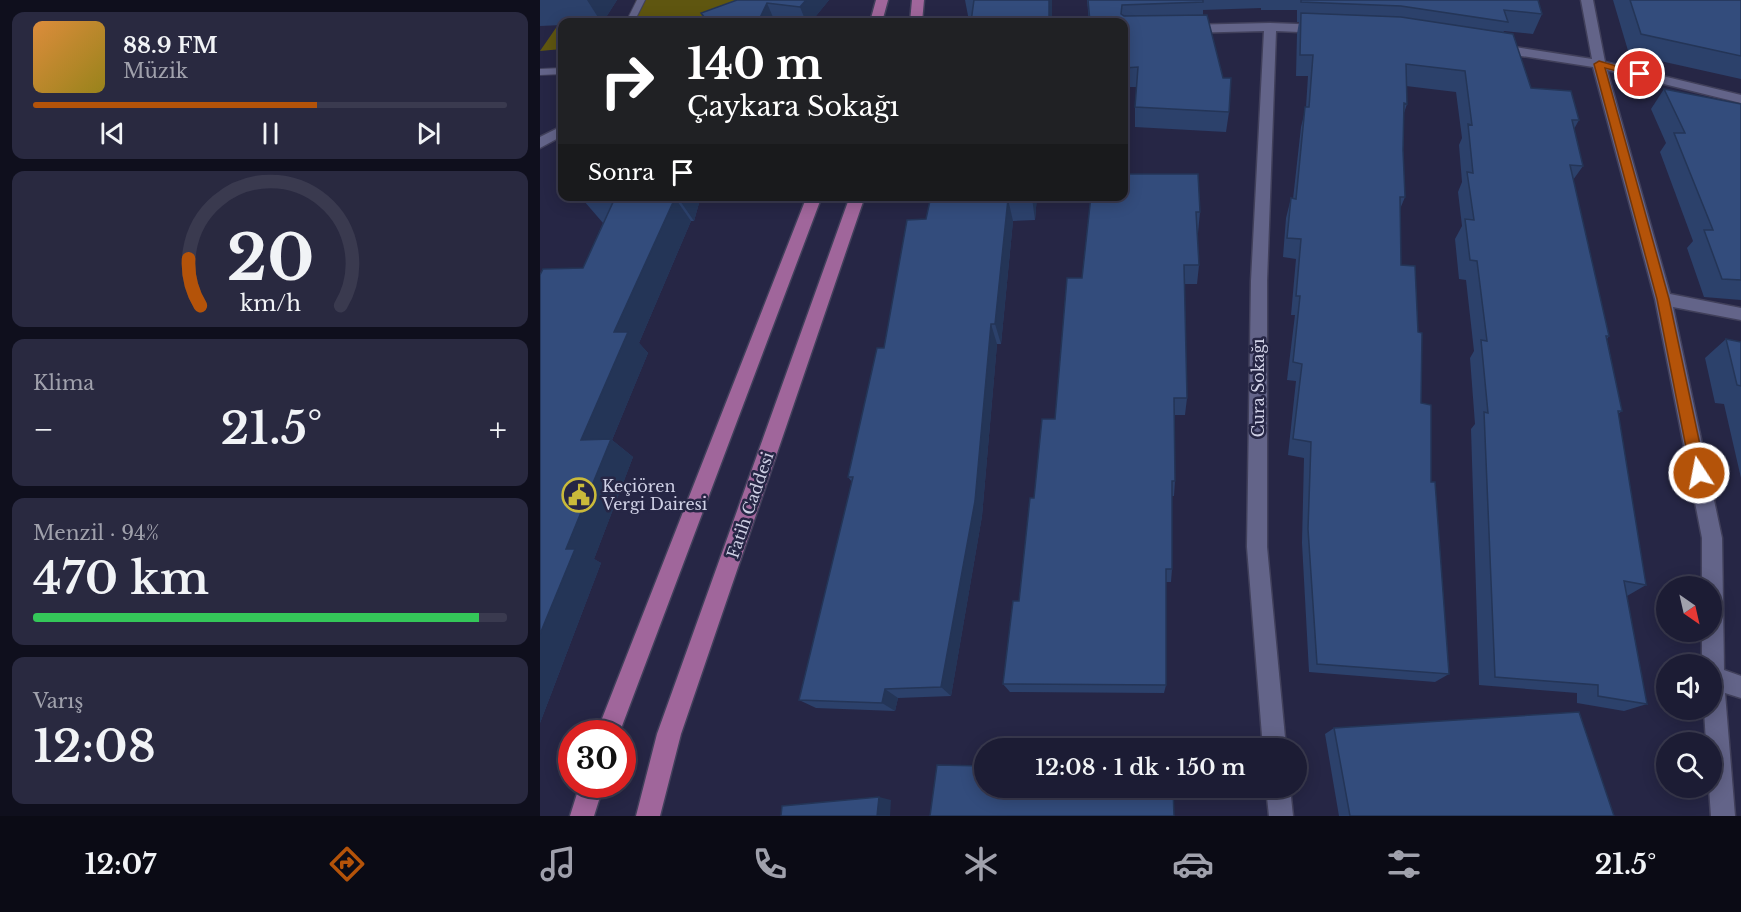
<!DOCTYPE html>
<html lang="tr">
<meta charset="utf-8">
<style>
:root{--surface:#1c1c34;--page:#292940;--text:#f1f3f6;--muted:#a0a1ac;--line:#3a3a4f;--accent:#b45309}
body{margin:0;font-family:"Libre Baskerville",serif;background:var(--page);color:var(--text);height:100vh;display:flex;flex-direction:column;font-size:22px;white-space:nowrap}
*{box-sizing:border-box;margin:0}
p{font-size:20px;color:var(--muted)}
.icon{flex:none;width:33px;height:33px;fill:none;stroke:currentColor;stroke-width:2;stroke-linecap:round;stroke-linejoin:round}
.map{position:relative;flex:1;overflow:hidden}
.drawer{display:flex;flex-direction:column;gap:12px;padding:12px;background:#0f0f1d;width:540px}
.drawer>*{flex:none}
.hud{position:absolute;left:18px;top:18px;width:570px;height:183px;border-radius:12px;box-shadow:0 3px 15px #0003,0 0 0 2px var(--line);background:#202124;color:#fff;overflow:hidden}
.needle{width:39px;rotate:146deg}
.buttons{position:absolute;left:1116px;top:576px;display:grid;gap:12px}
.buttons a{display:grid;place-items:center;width:66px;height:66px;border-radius:50%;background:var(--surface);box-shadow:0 3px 15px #0003,0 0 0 2px var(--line);font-size:30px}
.speed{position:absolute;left:18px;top:720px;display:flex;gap:12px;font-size:30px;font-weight:700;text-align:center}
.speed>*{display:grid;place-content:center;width:78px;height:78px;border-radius:50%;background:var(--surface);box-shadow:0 3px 15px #0003,0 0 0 2px var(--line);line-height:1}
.speed .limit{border:9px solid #d22;background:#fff;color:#111}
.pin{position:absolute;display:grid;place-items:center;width:51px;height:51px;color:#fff;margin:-26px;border:3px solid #fff;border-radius:50%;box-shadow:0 2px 6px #0007}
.me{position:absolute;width:66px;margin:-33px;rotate:349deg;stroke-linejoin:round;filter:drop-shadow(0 0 4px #0008)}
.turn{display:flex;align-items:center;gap:21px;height:126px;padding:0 30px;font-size:27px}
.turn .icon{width:78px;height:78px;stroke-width:2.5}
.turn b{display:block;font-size:42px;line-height:51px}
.then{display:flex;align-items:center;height:57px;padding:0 30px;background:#0003;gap:12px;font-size:22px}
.big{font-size:45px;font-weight:600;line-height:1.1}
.drawer .card{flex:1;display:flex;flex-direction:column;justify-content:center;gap:9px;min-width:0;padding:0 21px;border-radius:12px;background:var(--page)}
.drawer .dial{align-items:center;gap:0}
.dial svg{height:156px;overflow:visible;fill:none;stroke:var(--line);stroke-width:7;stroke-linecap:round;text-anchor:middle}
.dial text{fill:var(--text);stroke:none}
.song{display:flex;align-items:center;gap:18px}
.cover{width:72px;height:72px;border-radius:9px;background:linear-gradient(135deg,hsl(30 70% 55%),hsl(50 70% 35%))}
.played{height:6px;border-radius:3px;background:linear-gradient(90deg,var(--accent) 60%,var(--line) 60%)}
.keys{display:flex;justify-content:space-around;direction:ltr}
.heat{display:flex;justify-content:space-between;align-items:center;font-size:33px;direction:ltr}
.charge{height:9px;border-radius:4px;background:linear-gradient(90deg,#34c759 94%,var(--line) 0)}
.trip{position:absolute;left:434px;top:738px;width:333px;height:60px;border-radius:30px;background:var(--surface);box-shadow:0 3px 15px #0003,0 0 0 2px var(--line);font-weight:600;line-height:60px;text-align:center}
.tabs{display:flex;height:96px;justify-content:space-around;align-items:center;background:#0b0b15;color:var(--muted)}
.tabs .icon{width:42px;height:42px}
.tabs .selected{color:var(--accent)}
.tabs b{font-size:27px;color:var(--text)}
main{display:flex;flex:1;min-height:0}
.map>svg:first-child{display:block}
.forest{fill:#5f5610}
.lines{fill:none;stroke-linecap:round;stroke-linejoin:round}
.service-casing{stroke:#41405b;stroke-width:2}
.minor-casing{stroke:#41405b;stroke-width:3}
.primary-casing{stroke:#41405b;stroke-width:3}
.service{fill:#636489;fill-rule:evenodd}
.minor{fill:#636489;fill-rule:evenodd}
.primary{fill:#a0669b;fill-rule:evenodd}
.wall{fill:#2c416b}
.shaded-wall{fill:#243557}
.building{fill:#334c7c;stroke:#243557;stroke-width:1.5}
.route{fill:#b45309;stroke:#753606;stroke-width:1.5}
.labels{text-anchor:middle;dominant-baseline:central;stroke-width:5;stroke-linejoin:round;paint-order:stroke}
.street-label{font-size:16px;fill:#cfd0e5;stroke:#262645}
.poi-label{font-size:16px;fill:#cfd0e5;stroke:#262645;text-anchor:start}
</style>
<main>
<section class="drawer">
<div class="card">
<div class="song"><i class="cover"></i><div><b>88.9 FM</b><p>Müzik</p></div></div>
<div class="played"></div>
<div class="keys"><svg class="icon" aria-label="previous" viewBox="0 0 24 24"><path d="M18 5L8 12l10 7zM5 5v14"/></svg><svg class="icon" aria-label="pause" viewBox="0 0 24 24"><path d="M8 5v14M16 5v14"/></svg><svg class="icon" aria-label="next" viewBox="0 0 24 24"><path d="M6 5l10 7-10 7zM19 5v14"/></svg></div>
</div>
<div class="card dial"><svg viewBox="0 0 100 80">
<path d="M14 69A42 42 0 1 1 86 69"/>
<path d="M14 69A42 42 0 0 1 8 45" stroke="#b45309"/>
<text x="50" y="56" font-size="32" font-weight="700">20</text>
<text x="50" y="72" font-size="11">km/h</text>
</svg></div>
<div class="card"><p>Klima</p>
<div class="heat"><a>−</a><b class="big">21.5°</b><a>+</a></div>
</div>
<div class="card"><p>Menzil · 94%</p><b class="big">470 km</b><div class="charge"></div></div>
<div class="card"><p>Varış</p><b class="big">12:08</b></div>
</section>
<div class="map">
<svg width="1201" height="816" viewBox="0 0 1201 816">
<rect width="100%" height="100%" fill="#262645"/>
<path class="forest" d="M96 0H235L199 22H79H87Z
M18 25H22V49L0 51Z"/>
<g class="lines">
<defs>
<path id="service" d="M97 0H105L94 22H86Z
M22 68V74L0 75V69Z"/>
<path id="minor" d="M1041 0H1053L1065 62 1201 95V103L1067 70 1130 294 1201 308V320L1133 307 1182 538 1184 670 1201 676V698L1185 693 1195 816H1171L1169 788H1172V742H1166L1164 710H1172V664H1162V632H1172V586H1162V538L1115 299 1053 67 956 52 950 48 956 44 1052 59Z
M730 23 783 25 789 29 783 33 736 31 727 281V547L746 748H723L707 547 711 281 724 31 645 33 639 29 645 25Z
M22 126V136L0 148V137Z
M726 788H750L753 816H729Z"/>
<path id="primary" d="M336 0H348L342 22H330Z
M372 0H384L382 22H370Z
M267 196H282L79 734H56Z
M310 196H325L141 734 120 816H96L117 734Z
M40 784H64L54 816H30Z"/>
</defs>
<use href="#service" class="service-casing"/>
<use href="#minor" class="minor-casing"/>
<use href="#primary" class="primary-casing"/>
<use href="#service" class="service"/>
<use href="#minor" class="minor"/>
<use href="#primary" class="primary"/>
</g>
<path class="wall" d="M0 0H77L63 22H22V25L0 26Z
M197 0H289L271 22H165L161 13Z
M425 0H512V22L429 21Z
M547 0H998L1002 14 993 34 964 31 963 33 991 88 1039 120 1034 129 1043 166 1033 180 1069 336 1067 339 1082 411 1078 414 1106 585 1087 596 1107 704 1084 711 1037 703V693L939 685 931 429 935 424 930 358 934 351 926 280 919 279 915 239 922 226 918 192 922 182 919 145 922 138 916 92 866 86 867 104 864 113 863 150 865 197 860 209 861 265 891 482 909 674 895 682 769 672 762 543 764 458 748 455 756 381 747 380 755 315H751L756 259 743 257 746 218 751 198 753 199 761 127 766 107 768 76H756L757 34 759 22H757V10H721V8L663 10V15L689 112 686 132 595 127V107L597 87H584V22H549Z
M1073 0H1201V79L1089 54Z
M1124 89 1201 104V300L1164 297 1147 248 1153 241 1120 152 1126 143 1111 109Z
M46 196H161L154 221H151L99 343 108 353 72 440 93 457 54 559 61 563 0 723V275L43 268 63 223 44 201Z
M391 196H497L495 220 473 221 461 344H457L442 516 411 696 358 698 355 711 276 708 259 700 312 482 308 477 344 348 386 219Z
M551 196 660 212 658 233H657L659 265 657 284H644L647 398 645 415H635V481L634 496H632V569L631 582H626V685L624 693 470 692 463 684 479 601 494 498 515 419 542 278Z
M1186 339 1201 342V478L1184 404 1175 403 1165 358Z
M794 728 1074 816H799L785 734Z"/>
<path class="shaded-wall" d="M47 0H77L63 22H61Z
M266 0H289L271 22H266L260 7Z
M509 0H512V22H509Z
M227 3 235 22H218Z
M138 196H161L154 221 138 198Z
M492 196H497L495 220 492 198Z
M135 198 151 221 99 343 108 353 72 440 93 457 54 559 61 563 0 723V634L26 549 41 440 74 332Z
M468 199 473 221 461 344 455 324Z
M451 324 457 344 442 516 411 696 401 687Z
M345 689 358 698 355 711 342 703Z
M339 797 351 800 350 816H337Z"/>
<path class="building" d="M197 0H266L260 7 227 3 218 22H168L161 13Z
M434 0H509V22H431Z
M548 0H663V2L582 5 581 14 584 16 667 15 683 78H691L689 112 595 107 598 67 584 68V22H550Z
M761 0H998L1002 14 964 10 968 22 861 6 761 2Z
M1090 0H1201V56L1101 34Z
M761 13 861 17 973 34 991 88 1031 91 1039 120H1032L1043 166 1030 165 1069 336H1066L1082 411H1078L1106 585 1084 581 1107 704 1058 696V685L955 677 944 412 948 413 941 340 947 341 937 261 930 260 925 219 934 220 927 172 933 173 928 124 932 125 925 71 866 64 867 104 864 103 863 150 865 197H860L861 265 875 266 878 332 882 333 881 403 891 405V482H895L909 674 777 664 768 529 771 442 753 439 762 364 753 362 760 296H756L761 239 747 238 751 198 756 199 765 107H769L773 55H760Z
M1124 89 1201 104V280L1182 279 1164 230H1173L1134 133H1145Z
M584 174H658L660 212H656L659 265H644L647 398H634L635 481H632V569H626V685L463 684 473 601H479L490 498H494L502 419H515L527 278H542L551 196H584Z
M46 196H138V198H135L74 332H88L41 440 71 439 26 549H35L0 634V275L3 269 43 268 74 200 44 201Z
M391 196H492V198L468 199 455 324H451L435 501 401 687 345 689 342 703 259 700 313 477H308L337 348H344L367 220 386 219Z
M1186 339 1201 342V386L1197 385Z
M1039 712 1074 816H810L794 728Z
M397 765 444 766V788H633L634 816H390Z
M339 797 337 816H241L242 806Z"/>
<path class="route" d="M1059 61 1104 74 1100 77 1065 68 1129 299 1166 473 1164 477 1159 479 1154 477 1151 473 1117 299 1054 64Z"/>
<defs>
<symbol id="civic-ring" viewBox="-11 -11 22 22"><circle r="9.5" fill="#262645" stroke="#caba3a" stroke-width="1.5"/><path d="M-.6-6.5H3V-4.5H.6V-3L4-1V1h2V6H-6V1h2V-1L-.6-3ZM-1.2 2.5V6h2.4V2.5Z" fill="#caba3a"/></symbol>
</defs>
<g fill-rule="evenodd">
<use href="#civic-ring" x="20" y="476" width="38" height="38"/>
</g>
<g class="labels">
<g class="street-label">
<text transform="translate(718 388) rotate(-90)">Cura Sokağı</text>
<text transform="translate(210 505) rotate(-71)">Fatih Caddesi</text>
</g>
<g class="poi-label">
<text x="62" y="486">Keçiören<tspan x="62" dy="18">Vergi Dairesi</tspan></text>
</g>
</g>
</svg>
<div class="buttons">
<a><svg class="needle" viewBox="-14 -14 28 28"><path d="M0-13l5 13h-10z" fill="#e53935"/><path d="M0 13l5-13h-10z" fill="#a0a1ac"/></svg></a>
<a><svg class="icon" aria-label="sound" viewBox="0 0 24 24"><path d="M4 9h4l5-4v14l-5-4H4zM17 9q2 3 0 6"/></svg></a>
<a><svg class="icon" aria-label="search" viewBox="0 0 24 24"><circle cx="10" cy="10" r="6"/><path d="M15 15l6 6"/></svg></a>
</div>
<div class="speed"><div class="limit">30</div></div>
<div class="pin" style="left:1100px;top:74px;background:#d93025"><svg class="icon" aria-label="arrive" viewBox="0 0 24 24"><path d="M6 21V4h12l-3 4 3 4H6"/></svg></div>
<svg class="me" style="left:1159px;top:473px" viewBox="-20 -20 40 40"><circle r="17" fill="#b45309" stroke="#fff" stroke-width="3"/><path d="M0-11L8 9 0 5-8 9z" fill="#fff"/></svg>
<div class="trip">12:08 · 1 dk · 150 m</div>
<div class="hud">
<div class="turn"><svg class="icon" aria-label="right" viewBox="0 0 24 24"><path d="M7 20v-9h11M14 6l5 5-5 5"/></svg><div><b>140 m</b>Çaykara Sokağı</div></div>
<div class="then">Sonra<svg class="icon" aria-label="arrive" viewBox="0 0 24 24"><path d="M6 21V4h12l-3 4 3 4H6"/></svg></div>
</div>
</div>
</main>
<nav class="tabs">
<b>12:07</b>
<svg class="icon selected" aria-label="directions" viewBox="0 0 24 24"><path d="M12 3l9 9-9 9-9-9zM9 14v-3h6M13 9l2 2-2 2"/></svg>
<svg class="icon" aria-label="music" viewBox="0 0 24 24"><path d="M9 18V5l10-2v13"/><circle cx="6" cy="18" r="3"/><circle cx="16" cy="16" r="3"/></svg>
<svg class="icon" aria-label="phone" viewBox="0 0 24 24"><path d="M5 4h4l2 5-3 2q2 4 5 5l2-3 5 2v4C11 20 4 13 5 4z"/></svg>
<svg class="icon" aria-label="climate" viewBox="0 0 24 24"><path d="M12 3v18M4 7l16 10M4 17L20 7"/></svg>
<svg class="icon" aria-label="car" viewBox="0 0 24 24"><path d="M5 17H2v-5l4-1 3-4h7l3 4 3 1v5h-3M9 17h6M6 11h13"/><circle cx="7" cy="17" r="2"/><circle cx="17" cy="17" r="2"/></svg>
<svg class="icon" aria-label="filters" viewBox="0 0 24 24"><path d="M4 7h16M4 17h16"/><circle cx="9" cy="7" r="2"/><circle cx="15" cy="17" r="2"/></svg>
<b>21.5°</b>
</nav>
